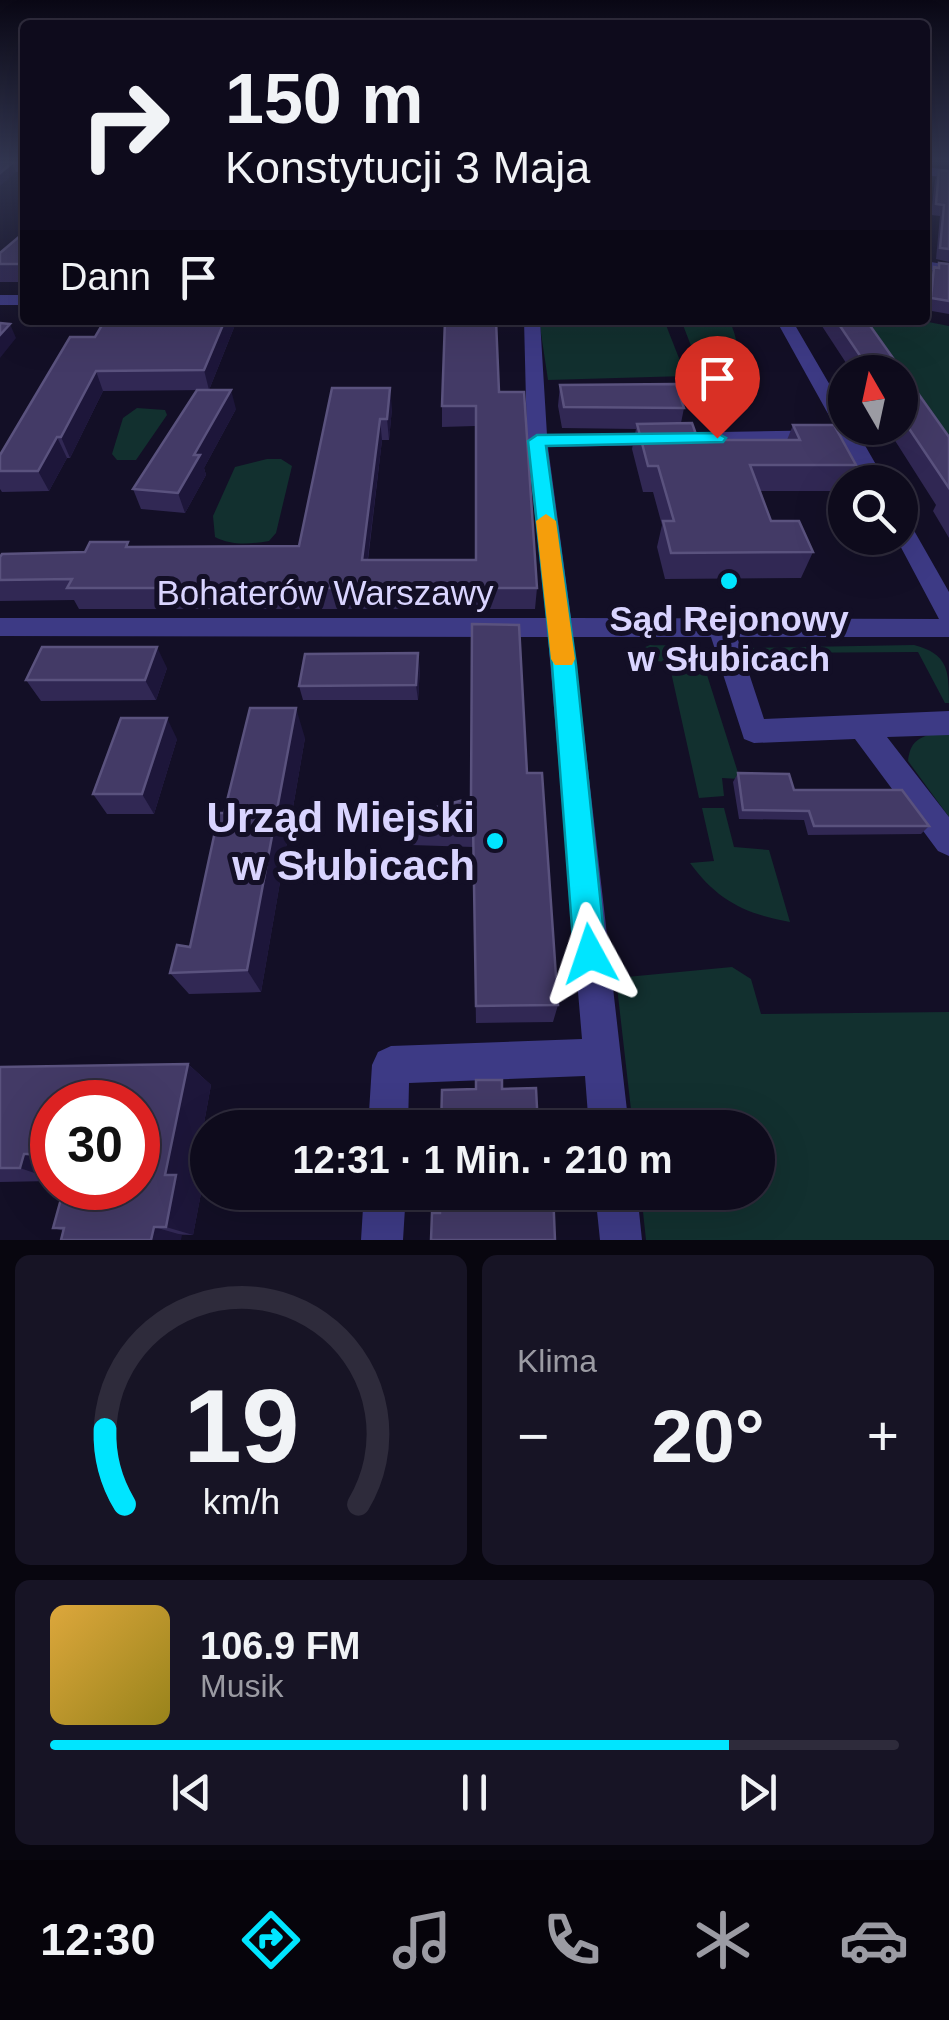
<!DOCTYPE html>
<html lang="de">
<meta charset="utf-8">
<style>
:root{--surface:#0e0b1c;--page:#171425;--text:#f1f3f6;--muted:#9b9ba3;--line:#2e2b3b;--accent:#00e5ff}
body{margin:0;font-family:Arial,sans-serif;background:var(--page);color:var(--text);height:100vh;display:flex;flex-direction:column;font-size:38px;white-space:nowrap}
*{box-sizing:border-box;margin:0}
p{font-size:32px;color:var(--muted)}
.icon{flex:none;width:55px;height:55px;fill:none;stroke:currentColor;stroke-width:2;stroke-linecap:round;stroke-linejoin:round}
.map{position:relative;height:1240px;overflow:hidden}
.drawer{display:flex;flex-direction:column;gap:15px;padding:15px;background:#08060f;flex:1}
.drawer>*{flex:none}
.guide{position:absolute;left:20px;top:20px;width:910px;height:305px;border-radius:10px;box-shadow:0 10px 40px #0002,0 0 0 2px var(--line);background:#0e0b1c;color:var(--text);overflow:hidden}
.needle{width:65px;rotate:351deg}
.buttons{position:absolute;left:828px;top:355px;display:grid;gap:20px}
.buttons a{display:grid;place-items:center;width:90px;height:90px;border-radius:50%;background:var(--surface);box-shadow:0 10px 40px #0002,0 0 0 2px var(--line);font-size:50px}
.speed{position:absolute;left:30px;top:1080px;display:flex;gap:20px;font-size:50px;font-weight:700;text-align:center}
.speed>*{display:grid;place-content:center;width:130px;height:130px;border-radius:50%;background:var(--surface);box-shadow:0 10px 40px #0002,0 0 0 2px var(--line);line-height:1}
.speed .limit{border:15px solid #d22;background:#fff;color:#111}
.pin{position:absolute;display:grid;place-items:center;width:85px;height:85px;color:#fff;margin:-102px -42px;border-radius:50% 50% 50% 0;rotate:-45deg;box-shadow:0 0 10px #0007}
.pin .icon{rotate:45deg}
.me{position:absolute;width:110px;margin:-55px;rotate:355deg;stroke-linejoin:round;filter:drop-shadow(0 0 8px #0008)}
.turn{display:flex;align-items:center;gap:35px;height:210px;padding:0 40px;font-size:45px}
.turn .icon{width:130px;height:130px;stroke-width:2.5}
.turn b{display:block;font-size:70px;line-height:85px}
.then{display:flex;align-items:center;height:95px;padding:0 40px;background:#0003;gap:20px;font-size:38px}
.big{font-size:75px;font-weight:600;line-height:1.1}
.drawer .tile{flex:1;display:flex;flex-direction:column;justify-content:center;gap:15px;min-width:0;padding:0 35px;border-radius:15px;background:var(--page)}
.drawer .dial{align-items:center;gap:0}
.dial svg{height:260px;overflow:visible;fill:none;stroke:var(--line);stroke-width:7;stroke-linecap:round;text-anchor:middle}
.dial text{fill:var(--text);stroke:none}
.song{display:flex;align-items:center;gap:30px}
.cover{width:120px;height:120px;border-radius:15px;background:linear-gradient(135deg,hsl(40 70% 55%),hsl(50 70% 35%))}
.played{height:10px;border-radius:5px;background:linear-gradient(90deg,var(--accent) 80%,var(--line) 80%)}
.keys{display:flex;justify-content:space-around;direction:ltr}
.heat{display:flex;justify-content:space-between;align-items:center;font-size:55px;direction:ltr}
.drawer .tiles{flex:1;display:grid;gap:15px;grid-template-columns:1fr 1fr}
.tile:last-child{grid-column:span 2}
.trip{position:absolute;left:190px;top:1110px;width:585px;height:100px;border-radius:50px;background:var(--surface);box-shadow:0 10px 40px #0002,0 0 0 2px var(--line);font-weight:600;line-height:100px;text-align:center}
.tab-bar{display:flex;height:160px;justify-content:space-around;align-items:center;background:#06040b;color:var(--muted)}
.tab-bar .icon{width:70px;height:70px}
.tab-bar .selected{color:var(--accent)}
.tab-bar b{font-size:45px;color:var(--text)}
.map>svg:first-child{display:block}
.green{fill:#12302f}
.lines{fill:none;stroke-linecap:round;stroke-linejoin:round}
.minor{fill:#3d3a85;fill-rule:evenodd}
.wall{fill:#312854}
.shaded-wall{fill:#1d163a}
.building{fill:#433a66;stroke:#5a527e;stroke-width:2.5}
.route{fill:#00e5ff;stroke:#0095a6;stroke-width:2.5}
.slow{fill:#f59e0b}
.poi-dot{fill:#00e5ff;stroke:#130f26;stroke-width:4}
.labels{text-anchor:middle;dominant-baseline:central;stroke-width:10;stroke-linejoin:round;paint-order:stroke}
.street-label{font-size:35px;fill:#d9d4ff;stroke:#130f26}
.poi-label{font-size:35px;font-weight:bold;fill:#d9d4ff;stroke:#130f26}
.near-poi-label{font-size:42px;font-weight:bold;fill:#d9d4ff;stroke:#130f26;text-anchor:end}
</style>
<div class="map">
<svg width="949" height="1240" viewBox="0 0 949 1240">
<rect width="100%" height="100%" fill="#130f26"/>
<path class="green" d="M539 320H664L686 376 548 380Z
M681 320H729C738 338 741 358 733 376L708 378 702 374Z
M865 320H918L949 326V448Z
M137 408 165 410 167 415 136 460H117L112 454 123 418Z
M267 459H281L292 466 276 533 269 541C251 544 232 546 215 537L213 516 235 467Z
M650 645C668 646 688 642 701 656L740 779 722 778 724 796 699 798 669 663 646 659 643 648Z
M914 645C948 654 949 670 949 703H945L918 652 748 653 745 648Z
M928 735H949V817L908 761C910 746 914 740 928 735Z
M702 808H724L734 847 769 850 790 922C745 914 717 900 690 863L714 861Z
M732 967 751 979 761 1014 949 1012V1240H646L641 1193 758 1192V1128L633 1127 616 978Z"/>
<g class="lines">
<path class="minor" d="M925 167 949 170V178L925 175Z
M925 261 949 265V273L925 269Z
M0 295H25V305H0Z
M524 320H540L547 435 837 430 776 320H792L845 411V428H855L886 482H866L843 442 548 447 571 618 939 619 896 538H900V518L908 520 949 592V637H737L764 719 949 711V735L887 737 949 817V856L938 851 855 739 754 743 744 739 711 637H573L629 1128H589L585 1076 409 1083 408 1128H368L372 1065 378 1052 391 1046 582 1039 548 637 0 636V618H546L527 441Z
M364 1192H406L403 1240H361Z
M595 1192H637L642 1240H600Z"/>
</g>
<path class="wall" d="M0 162H25V172H16Z
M939 170 949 171V262L936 259 940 216 931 215 935 180Z
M25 236V282H0V253Z
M939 263 949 264V314L926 310 929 279 934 267H937Z
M105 320H237L209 390 103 391 70 458H67L49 491 2 492 0 489V455L95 337Z
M818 320H866L949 437V538L933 511 936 505 887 428H900V372H852Z
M560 385 684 408 681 423 698 440H787L793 425 856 465 849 482H845V491H760L771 521 813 552 801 578 665 579 657 547 662 525 653 492H643L632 449 636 429 562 428 558 406Z
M332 388 392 408 389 440H382L368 560H476L475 426 442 427V406L499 392 537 588 535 609H79L74 600 0 601V557L85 552 131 547 299 546Z
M236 409 204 468 206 475 185 513 141 509 133 489Z
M167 668 156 700 41 701 26 680Z
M420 668 418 700H303L299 686Z
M305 738 261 992 189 994 170 973 190 947 224 813Z
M177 739 154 814H107L93 794Z
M527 773 558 1005 553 1022 476 1023 473 847 411 845 407 815 471 798Z
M738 773 794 790 929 826 921 834 808 835 804 820 739 819 733 782Z
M188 1064 211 1085 193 1183 202 1188 193 1235 64 1231 53 1228 138 1188 52 1102V1181L0 1182V1067Z"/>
<path class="shaded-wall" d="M12 163 16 172 0 186V173Z
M225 320H237L209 390 204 370Z
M10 324 16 338 0 358V335Z
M96 371 103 391 70 458 61 437Z
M390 388 392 408 389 440 387 419Z
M231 390 236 409 204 468 206 475 185 513 178 493 194 455Z
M380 419 382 440 365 581 362 560Z
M57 437 67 458 49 491 38 471Z
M157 647 167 668 156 700 145 680Z
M418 653 420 668 418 700 416 685Z
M296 708 305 738 261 992 247 970Z
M167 718 177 739 154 814 142 794Z
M188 1064 211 1085 193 1183 202 1188 193 1235 166 1227 165 1175Z
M24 1154 52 1164V1179L20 1168Z
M154 1227 182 1235 181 1240H151Z"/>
<path class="building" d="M0 162H25V163H12L0 173Z
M939 170 949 171V249L940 248 944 205 936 204Z
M21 235 25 236V264H0V253Z
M939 263 949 264V301L931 298 934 267 939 268Z
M105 320H225L204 370 96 371 61 437H57L38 471H0V455L70 337H95Z
M445 320H496L499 392H524L537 588H67L72 579 0 580V557L2 554 85 552 90 542H128L126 547 299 546 332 388H390L387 419H380L362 560H476V406H442Z
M836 320H866L949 437V488L900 415V372H871Z
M0 323 10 324 0 335Z
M676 384 684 408 564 407 560 385Z
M197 390H231L194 455H200L178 493 133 489Z
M692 423 698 440H800L793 425H834L856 465H750L771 521H799L813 552 671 553 663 521H674L658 466H648L637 424Z
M472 624 519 625 527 773H542L558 1005 476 1006 473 823 407 821V815L471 798Z
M42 647H157L145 680H26Z
M418 653 416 685 299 686 305 654Z
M250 708H296L247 970 170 973 177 945 190 947 219 813H224Z
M121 718H167L142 794H93Z
M738 773 789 774 794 790H902L929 826H814L809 811 743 810Z
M188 1064 165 1175H176L166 1227H154L151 1240H61L64 1228H53L64 1188H138V1102H52V1154H24L20 1168H0V1067Z
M476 1080H502V1089L536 1088 538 1128H441L442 1090 476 1089Z
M440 1192H553L555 1240H431L432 1213H440Z"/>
<linearGradient id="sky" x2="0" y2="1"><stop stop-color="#0a0815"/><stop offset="0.48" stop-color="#333752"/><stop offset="1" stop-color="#333752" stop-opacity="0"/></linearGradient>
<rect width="949" height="336" fill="url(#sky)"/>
<path class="route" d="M717 433 726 438 723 442 546 446 576 665 606 954 601 965 590 970 579 965 574 954 552 665 528 441 537 435Z"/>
<path class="slow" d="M546 514 556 521 575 659 572 665H555L551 659 536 521Z"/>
<g class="poi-dot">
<circle cx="729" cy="581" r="10"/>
<circle cx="495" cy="841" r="10"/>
</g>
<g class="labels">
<g class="street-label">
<text x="325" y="592">Bohaterów Warszawy</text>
</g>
<g class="poi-label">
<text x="729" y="618">Sąd Rejonowy<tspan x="729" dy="40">w Słubicach</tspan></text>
</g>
<g class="near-poi-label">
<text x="475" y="817">Urząd Miejski<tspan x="475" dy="48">w Słubicach</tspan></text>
</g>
</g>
</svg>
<div class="buttons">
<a><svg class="needle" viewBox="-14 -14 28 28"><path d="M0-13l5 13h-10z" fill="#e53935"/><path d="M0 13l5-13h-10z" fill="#9b9ba3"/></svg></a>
<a><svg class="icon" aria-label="search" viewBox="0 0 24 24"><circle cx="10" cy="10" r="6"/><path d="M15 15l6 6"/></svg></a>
</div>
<div class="speed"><div class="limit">30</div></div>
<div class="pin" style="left:717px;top:438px;background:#d93025"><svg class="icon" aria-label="arrive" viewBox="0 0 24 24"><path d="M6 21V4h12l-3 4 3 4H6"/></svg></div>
<svg class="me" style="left:590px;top:954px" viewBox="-20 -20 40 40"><path d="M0-17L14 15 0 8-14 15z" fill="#00e5ff" stroke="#fff" stroke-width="4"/></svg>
<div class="trip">12:31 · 1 Min. · 210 m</div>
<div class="guide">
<div class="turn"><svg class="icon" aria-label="right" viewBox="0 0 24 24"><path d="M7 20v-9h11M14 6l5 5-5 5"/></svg><div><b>150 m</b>Konstytucji 3 Maja</div></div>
<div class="then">Dann<svg class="icon" aria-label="arrive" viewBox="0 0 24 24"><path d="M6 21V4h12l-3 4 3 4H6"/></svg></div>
</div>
</div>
<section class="drawer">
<div class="tiles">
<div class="tile dial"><svg viewBox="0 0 100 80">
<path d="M14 69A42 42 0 1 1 86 69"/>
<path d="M14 69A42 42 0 0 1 8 46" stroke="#00e5ff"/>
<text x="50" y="56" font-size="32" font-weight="700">19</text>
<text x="50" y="72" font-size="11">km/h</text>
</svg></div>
<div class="tile"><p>Klima</p>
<div class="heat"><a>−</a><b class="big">20°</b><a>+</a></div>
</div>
<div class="tile">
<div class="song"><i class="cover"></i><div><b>106.9 FM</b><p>Musik</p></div></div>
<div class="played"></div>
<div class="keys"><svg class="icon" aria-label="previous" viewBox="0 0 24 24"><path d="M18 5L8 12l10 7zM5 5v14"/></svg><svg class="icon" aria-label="pause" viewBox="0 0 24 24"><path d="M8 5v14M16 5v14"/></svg><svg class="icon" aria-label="next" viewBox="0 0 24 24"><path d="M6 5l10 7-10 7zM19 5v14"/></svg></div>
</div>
</div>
</section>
<nav class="tab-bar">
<b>12:30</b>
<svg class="icon selected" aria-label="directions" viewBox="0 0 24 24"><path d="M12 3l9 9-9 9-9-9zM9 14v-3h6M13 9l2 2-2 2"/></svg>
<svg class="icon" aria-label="music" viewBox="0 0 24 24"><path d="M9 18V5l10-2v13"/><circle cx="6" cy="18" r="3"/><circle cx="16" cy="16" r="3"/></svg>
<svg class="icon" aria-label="phone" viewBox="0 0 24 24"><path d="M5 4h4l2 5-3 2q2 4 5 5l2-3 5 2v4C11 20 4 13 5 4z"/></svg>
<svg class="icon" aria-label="climate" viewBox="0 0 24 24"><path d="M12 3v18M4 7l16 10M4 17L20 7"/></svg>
<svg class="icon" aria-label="car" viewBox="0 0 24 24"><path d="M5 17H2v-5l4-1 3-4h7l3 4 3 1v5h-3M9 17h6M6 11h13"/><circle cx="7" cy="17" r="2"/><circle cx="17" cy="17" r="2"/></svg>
</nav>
